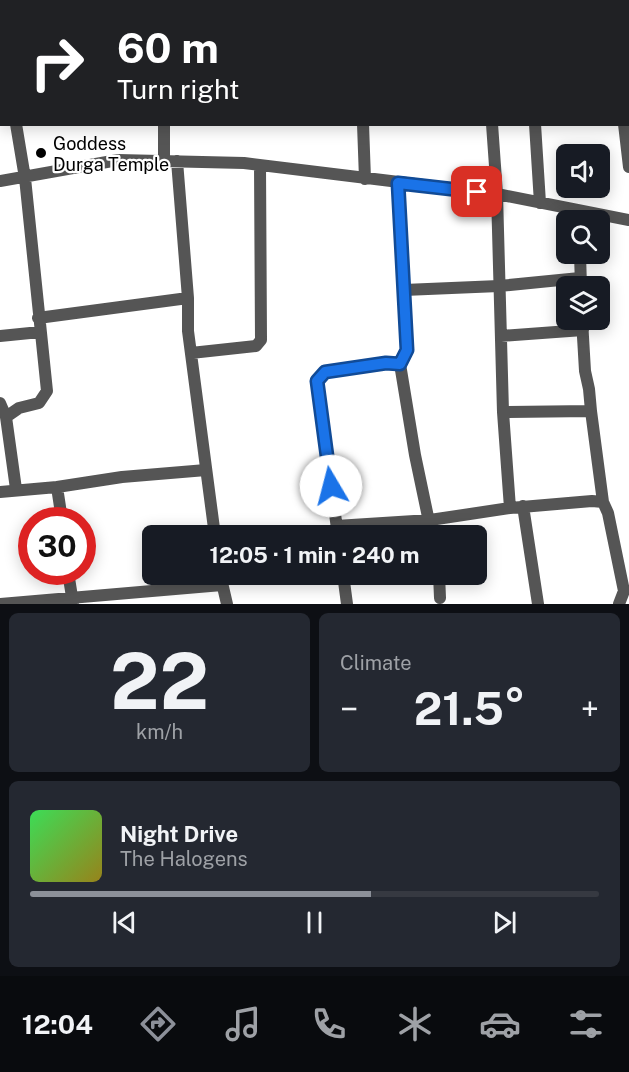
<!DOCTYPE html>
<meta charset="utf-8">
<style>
:root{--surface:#171b24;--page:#242831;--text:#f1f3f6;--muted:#9ea1a6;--line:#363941;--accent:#8c9099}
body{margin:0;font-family:"Public Sans",sans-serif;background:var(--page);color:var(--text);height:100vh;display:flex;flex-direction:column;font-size:22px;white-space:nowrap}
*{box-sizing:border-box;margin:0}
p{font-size:20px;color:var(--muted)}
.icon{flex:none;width:33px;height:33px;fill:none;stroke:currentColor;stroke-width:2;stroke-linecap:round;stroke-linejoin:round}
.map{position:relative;height:604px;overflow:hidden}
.drawer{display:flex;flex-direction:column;gap:9px;padding:9px;background:#0d0f14;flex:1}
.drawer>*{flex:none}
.hud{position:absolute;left:0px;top:0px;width:630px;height:126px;box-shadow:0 3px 15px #0003;background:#202124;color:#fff;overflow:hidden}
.fabs{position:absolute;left:556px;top:144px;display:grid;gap:12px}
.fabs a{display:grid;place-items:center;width:54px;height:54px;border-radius:9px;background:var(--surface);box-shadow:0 3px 15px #0003;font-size:30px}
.speed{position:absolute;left:18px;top:507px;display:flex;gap:12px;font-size:30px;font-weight:700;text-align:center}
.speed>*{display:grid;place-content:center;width:78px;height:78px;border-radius:50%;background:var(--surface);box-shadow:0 3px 15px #0003;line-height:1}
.speed .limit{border:9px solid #d22;background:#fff;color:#111}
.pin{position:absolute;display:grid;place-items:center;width:51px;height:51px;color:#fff;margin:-26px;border-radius:12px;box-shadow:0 3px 9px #0006}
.me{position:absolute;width:66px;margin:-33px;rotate:352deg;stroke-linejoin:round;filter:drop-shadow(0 0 4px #0008)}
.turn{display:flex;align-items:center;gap:21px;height:126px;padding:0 18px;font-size:27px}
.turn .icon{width:78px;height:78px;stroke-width:2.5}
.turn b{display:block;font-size:42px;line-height:51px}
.big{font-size:45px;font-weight:700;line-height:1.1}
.drawer .widget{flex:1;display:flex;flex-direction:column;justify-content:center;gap:9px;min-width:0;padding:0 21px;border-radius:9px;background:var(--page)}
.drawer .dial{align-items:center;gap:0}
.dial b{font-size:78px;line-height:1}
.song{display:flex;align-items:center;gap:18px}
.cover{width:72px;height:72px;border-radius:9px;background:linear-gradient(135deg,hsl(130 70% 55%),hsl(50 70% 35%))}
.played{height:6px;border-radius:3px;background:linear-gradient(90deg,var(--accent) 60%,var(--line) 60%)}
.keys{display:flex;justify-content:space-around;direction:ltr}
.heat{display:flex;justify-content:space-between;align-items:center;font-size:33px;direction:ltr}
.drawer .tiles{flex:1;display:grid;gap:9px;grid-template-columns:1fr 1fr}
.widget:last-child{grid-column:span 2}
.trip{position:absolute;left:142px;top:525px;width:345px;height:60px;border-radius:9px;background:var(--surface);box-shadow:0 3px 15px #0003;font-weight:700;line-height:60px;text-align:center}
.tabs{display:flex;height:96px;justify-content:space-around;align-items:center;background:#090b0e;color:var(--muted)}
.tabs .icon{width:42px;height:42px}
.tabs .current{color:var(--accent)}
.tabs b{font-size:27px;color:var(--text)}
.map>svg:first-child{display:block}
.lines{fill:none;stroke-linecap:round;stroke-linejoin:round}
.minor{stroke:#555;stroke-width:12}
.route-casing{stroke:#114b97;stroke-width:15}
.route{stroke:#1a73e8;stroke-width:10}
.poi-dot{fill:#000;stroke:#fff;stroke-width:2}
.labels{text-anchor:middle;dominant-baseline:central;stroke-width:4.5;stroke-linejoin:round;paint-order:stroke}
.poi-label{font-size:18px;fill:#000;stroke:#fff;text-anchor:start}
</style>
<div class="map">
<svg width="629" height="604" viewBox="0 0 629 604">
<rect width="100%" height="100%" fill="#fff"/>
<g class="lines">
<path class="minor" d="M156 0V2
M359 0V2
M608 0V2
M271 2 280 0
M517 2V0
M0 21 2 32
M0 63H2
M16 124 25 178 47 391 39 403 19 408 6 417 16 489
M363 124 365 179
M492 124 497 194 503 412 510 508 592 501 603 502 608 513 624 591 619 604
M535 124 540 203
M624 124 629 167
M164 161V124
M177 161 188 298V331L215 536
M0 181 118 160 244 163 497 194 629 220
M580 254 581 286
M404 290 499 286 580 278
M38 318 188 298
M0 336 40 332
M501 336 583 330
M191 353 256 346 261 340 260 165
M400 364 415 455 432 536
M0 403 6 417
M591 411 603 502
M503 412 591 411 589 389 585 371 582 320
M57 487 122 477 206 470
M0 492 57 487 62 520
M523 506 538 604
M336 526 430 520 510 508
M338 536 317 381 325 372 386 363 400 364 407 350 398 183
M68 572 73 603
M220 574 227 604
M343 574 347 604
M439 574 440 598
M0 604 222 585"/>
</g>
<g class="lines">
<defs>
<path id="route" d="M331 486 317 381 325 372 386 363 400 364 407 350 398 183 477 192"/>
</defs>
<use href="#route" class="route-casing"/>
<use href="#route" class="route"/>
</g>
<circle class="poi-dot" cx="41" cy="153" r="6"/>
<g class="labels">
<g class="poi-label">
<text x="53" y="143">Goddess<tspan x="53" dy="21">Durga Temple</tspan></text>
</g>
</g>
</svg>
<div class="fabs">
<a><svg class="icon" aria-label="sound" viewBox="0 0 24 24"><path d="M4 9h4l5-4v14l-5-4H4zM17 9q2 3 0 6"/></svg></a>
<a><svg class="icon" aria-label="search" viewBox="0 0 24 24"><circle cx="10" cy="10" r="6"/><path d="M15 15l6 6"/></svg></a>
<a><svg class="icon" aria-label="layers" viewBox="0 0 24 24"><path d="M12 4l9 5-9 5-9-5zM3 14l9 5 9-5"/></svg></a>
</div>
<div class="speed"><div class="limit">30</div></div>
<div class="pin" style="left:477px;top:192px;background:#d93025"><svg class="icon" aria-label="arrive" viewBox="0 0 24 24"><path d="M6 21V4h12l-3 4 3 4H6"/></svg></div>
<svg class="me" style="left:331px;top:486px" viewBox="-20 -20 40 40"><circle r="19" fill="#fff"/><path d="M0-13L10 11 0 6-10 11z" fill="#1a73e8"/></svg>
<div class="trip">12:05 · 1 min · 240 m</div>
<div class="hud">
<div class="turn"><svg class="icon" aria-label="right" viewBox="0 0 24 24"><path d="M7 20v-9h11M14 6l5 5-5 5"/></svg><div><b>60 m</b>Turn right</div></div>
</div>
</div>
<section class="drawer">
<div class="tiles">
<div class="widget dial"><b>22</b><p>km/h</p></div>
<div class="widget"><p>Climate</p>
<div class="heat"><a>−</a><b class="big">21.5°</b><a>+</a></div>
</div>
<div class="widget">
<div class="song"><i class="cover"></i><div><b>Night Drive</b><p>The Halogens</p></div></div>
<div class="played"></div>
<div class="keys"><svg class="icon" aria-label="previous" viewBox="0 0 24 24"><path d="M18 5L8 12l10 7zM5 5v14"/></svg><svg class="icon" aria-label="pause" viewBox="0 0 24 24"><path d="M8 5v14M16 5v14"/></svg><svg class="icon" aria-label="next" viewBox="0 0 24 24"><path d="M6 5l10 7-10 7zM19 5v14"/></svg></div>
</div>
</div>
</section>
<nav class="tabs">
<b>12:04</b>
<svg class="icon current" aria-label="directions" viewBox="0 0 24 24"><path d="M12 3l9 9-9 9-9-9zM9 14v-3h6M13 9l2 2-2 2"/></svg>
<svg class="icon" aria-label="music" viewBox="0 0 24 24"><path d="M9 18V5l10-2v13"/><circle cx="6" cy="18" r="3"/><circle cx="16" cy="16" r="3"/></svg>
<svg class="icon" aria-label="phone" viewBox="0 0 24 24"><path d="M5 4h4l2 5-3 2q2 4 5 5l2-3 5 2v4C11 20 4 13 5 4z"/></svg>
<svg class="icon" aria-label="climate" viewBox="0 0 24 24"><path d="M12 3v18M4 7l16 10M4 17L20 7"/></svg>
<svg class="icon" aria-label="car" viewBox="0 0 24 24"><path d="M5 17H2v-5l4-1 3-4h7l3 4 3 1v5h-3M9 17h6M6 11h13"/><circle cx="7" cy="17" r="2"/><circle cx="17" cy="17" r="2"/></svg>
<svg class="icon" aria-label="filters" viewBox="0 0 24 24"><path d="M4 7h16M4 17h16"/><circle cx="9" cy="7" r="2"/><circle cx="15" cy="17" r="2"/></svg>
</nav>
